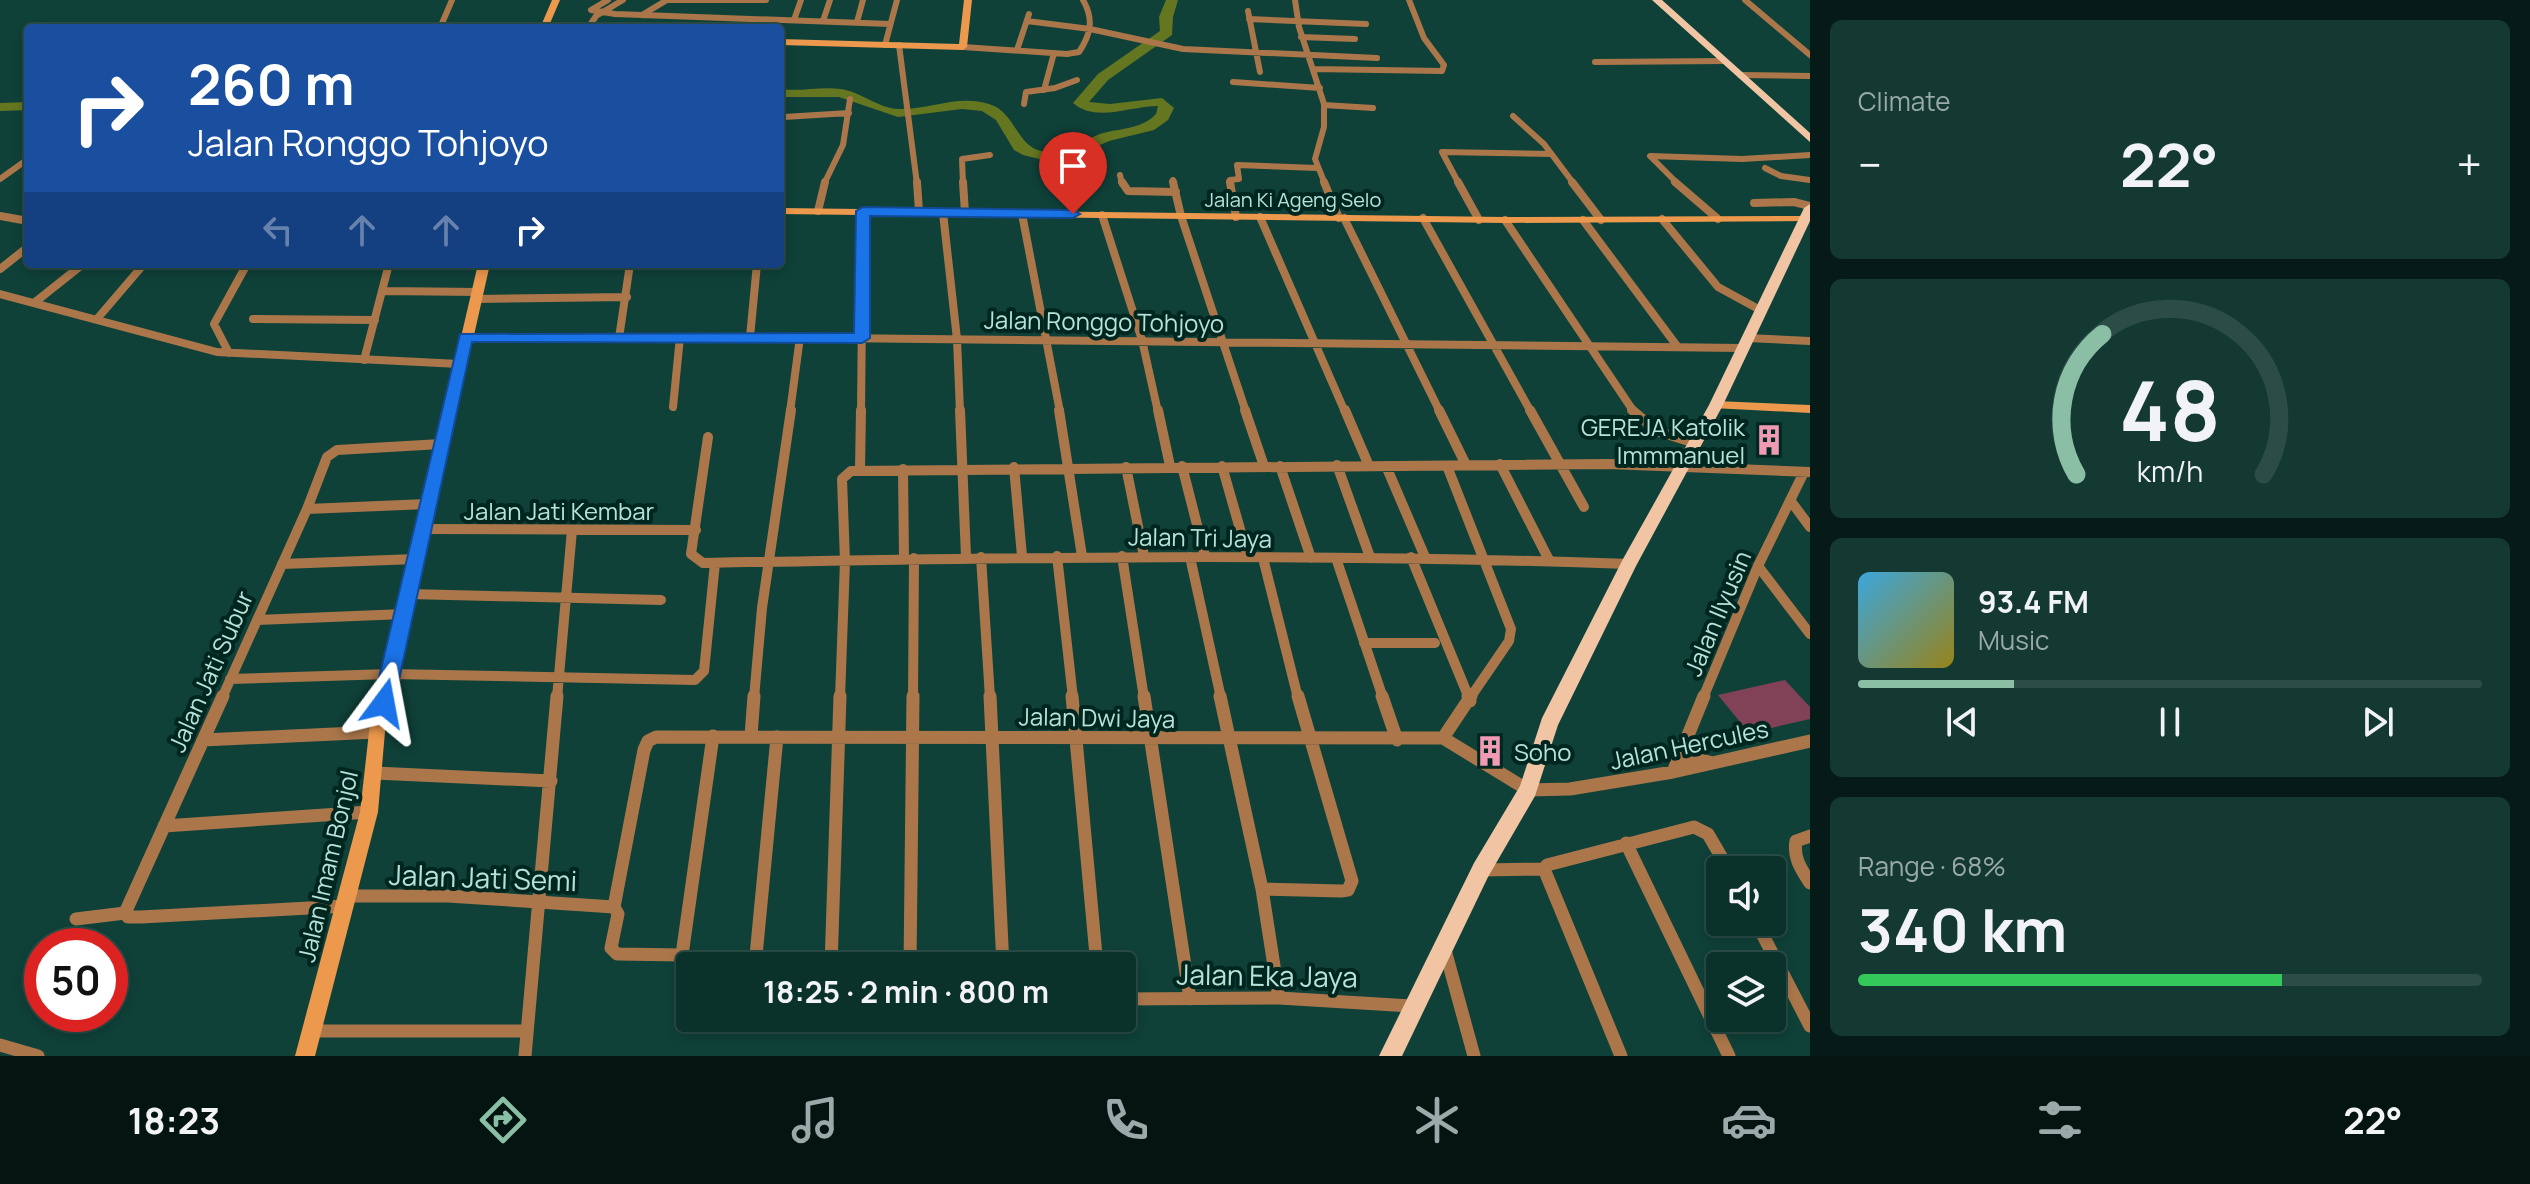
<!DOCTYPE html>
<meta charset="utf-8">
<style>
:root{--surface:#0b312b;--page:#143933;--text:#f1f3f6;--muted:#9aa9a9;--line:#2b4c47;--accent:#8abfa5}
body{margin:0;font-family:Manrope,sans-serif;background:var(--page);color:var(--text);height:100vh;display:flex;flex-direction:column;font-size:30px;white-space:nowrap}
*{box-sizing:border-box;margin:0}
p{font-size:26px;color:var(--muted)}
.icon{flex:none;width:44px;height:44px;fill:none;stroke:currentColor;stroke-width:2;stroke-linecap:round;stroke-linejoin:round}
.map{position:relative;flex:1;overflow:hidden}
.details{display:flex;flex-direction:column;gap:20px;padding:20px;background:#061b18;width:720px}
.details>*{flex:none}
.banner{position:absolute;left:24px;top:24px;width:760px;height:244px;border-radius:8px;box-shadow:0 4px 12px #0003,0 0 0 2px var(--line);background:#1a4fa0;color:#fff;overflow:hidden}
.controls{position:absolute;left:1706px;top:856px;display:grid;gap:16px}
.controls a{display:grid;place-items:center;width:80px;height:80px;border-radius:8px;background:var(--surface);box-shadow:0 4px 12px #0003,0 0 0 2px var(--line);font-size:40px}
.speed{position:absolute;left:24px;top:928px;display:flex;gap:16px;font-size:40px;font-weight:700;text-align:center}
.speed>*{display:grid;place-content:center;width:104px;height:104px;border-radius:50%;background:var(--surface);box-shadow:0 4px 12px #0003,0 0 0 2px var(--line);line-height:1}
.speed .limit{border:12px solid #d22;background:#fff;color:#111}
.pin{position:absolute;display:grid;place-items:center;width:68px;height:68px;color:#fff;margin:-82px -34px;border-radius:50% 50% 50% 0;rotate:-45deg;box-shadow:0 0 8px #0007}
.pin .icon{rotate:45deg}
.me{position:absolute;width:88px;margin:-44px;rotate:13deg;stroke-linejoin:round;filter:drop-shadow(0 0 6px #0008)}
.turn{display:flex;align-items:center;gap:28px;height:168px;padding:0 32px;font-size:36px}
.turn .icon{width:104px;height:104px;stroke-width:2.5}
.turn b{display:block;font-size:56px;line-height:68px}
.lanes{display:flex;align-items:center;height:76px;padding:0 32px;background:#0003;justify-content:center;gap:40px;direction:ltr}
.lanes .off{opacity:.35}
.big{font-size:60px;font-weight:700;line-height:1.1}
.details .tile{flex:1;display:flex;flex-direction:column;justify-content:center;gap:12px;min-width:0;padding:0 28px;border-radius:12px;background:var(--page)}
.details .dial{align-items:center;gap:0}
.dial svg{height:208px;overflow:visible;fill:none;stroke:var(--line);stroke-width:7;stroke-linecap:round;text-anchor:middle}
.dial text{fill:var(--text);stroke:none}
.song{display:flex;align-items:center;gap:24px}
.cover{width:96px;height:96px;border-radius:12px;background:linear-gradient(135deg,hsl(200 70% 55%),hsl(50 70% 35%))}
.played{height:8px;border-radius:4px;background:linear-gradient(90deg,var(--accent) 25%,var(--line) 25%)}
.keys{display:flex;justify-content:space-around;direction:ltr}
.heat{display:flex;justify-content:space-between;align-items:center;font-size:44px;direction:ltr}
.charge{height:12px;border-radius:6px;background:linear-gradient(90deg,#34c759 68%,var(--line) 0)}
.trip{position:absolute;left:676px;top:952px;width:460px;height:80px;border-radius:8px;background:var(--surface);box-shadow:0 4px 12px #0003,0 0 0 2px var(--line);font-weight:700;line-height:80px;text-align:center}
.dock{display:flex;height:128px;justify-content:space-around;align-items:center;background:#041411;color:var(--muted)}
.dock .icon{width:56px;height:56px}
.dock .on{color:var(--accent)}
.dock b{font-size:36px;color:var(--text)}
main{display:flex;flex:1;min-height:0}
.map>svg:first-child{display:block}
.green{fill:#814257}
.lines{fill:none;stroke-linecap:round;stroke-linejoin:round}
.river{fill:#657621;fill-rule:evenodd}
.street-far3{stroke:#ab774a;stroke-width:6}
.street-far2{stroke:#ab774a;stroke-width:8}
.street-far1{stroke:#ab774a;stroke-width:10}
.street{stroke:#ab774a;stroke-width:13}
.secondary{fill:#ec984d;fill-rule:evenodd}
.primary{fill:#f1c5a3;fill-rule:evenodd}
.route{fill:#1a73e8;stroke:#114b97;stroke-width:2}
.labels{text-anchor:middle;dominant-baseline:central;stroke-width:8;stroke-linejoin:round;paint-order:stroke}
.far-street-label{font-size:20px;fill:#b8e1d8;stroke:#002620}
.street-label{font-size:24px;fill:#b8e1d8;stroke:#002620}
.poi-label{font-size:24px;fill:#b8e1d8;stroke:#002620;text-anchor:end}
.near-street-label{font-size:28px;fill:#b8e1d8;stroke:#002620}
</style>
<main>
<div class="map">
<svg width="1810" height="1056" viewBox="0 0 1810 1056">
<rect width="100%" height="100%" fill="#0f4139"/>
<path class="green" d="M1785 680 1810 707V719L1749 733 1718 695Z"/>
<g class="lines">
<path class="river" d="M1166 0H1178L1173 17 1172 35 1108 80 1089 102 1110 104 1162 98 1174 108 1168 120 1154 130 1109 141 1073 157 1048 161 1023 155 1014 150 996 120 982 111 962 109 898 117 839 97H780V89C800 92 821 86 841 89 861 92 878 108 898 109 929 110 958 94 989 104 1017 112 1016 151 1048 152 1067 152 1083 141 1100 134 1119 128 1141 130 1156 114L1158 106C1130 106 1096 123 1073 103L1098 74 1160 31 1159 17Z
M28 102V110L0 111V103Z"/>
<path class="street-far3" d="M608 0 591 10 615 14 890 24
M667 0H766
M1295 0 1299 27 1324 104V127L1315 159 1325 184
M1745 0 1810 55
M1248 11 1260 72
M642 15 667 0
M1249 19 1366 24
M794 20 801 0
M823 21 830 0
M1027 21 1090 29 1183 49 1377 58
M857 22 863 0
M440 28 452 0
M588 28 596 16 623 0
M1301 37 1355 39
M885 45 897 0
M899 45 917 184
M963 47 1067 54 1079 52C1091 34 1094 19 1083 0
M1017 50 1029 14
M1595 62 1724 61
M1313 69 1442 71 1444 65 1424 38 1409 0
M1740 75 1810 76
M1233 82 1320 88
M1044 90 1054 53
M1024 104 1026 92 1055 88 1077 80
M1324 105 1373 108
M1513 116 1544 144 1574 184
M784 117 849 113
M1067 156 1070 184
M1765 168 1781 176 1810 180
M1120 175 1122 184
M0 179 28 159
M1173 180 1174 184
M824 184 843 145 850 99
M963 184 962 159 990 155
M1231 184 1230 180 1239 179 1237 165 1317 168
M1459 184 1442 152 1551 154
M1678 184 1650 156 1742 159 1810 155"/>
<path class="street-far2" d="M917 182 919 212
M963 182 965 213
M1070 182 1073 214
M1122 182 1128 191 1176 192
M1173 182 1181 216 1246 412
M1230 182 1236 217
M1324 182 1339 218
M1458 182 1479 220
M1572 182 1601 220
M1675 182 1718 219
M1754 203 1794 202 1810 206
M818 211 825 182
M943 213 957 339 960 412
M1022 214 1060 412
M1102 215 1142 340 1158 412
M0 216 28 221
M1260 217 1345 412
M1344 218 1440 412
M1423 218 1531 412
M1662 219 1718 287 1762 311
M1505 220 1634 412
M1583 220 1677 346
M0 269 28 247
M382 291 479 292
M0 294 217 352 459 364
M477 299 627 297
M34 303 83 264
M97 319 144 264
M253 319 375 320
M465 337H750L1742 348
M750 337 757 264
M619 338 630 264
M1747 338 1810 341
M229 353 214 324 247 264
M364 360 389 264
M673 407 680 337
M790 412 800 337
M861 412 863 211"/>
<path class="street-far1" d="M960 410 966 557
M1059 410 1082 556
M1158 410 1170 466
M1245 410 1264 466
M1345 410 1369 466
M1439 410 1466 465
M1530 410 1584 507
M1632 410 1657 431 1695 443
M708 437 691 554 703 563C1012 557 1320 553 1629 564
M1500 464 1549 560
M1337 465 1370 557
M1182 466 1205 556
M1222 466 1248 557
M1280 466 1311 558
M1386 466 1425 557
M1447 466 1511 629 1509 641 1470 698
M1014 467 1022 556
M1126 467 1144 556
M860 469 861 410
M903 469 904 558
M1790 500 1810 527
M307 509 427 504
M423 529 696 530
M1057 556 1073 698
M1122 556 1144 698
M981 557 990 698
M1190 557 1221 698
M1411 557 1469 698
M1263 558 1298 698
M1336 558 1383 698
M282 564 416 559
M1758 566 1810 634
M409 594 661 600
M257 620 404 614
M1364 643H1435
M230 679 390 674 695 680 704 671 715 563
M222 698 307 509 327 457 337 450 441 444
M557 698 572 530
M754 698 762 608 791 410
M840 698 845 561 842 479 851 471 1609 464 1810 472
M913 698 914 558
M1703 698 1758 566 1804 472"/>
<path class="street" d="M990 696 1003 966
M1072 696 1097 966
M1144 696 1190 999
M1220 696 1262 889 1279 998
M1382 696 1397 740
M1468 696 1470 701
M751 736 754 696
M1443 738 1471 696
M203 740 377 732
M1680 755 1709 762
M1673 772 1704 696
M375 773 551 781
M164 826 369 812
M1810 836 1796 841C1793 858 1801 869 1810 883
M1626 843 1729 1056
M1544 869 1621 1056
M1481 870 1544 869 1547 865 1694 827 1708 834 1729 870
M1262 889 1341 891 1348 890 1352 881 1298 696
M349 896H448L614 907
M125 913 223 696
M76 919 125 913 128 917H141L346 906
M1756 922 1810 1026
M1445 950 1474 1056
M682 955 617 954 611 948 618 914 614 907 644 750 648 741 656 737 1443 738 1528 790 1570 789 1673 772 1810 741
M755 966 777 737
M831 966 840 696
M910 966 913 696
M690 987 681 978 682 955 713 736
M1122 999 1279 998 1411 1006
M311 1031H527
M0 1045 38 1056
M525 1056 557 696"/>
<path class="secondary" d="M552 0H560L548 28H540Z
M964 0H972L967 47 963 50 780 45V39L959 44Z
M780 208 1505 217 1806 216 1810 217V221L1505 223 780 214Z
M478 264H490L385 732 378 812 315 1056H295L360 812 369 732Z
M1716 401 1810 405V413L1712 408 1710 405 1712 402Z"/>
<path class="primary" d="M1652 0H1662L1810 133V142Z
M1810 204V221L1723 405 1636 566 1558 725 1535 796 1488 877 1402 1056H1379L1474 863 1520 786 1542 718 1623 559 1709 405 1804 208Z"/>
</g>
<path class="route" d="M863 207 1073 210 1080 214 1073 218 870 216V338L862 343 472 342 394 703 391 709 384 712 376 709 373 703 460 334 854 333 856 211Z"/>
<defs>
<symbol id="building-bare" viewBox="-9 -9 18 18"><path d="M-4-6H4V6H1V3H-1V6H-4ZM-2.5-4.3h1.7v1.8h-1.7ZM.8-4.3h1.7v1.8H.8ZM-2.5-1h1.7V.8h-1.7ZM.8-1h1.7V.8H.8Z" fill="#f09ab4" stroke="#002620" stroke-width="2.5" paint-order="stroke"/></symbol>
</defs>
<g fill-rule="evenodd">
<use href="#building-bare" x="1747" y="418" width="44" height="44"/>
<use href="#building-bare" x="1468" y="729" width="44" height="44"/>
</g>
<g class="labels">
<g class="far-street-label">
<text x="1293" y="199">Jalan Ki Ageng Selo</text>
</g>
<g class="street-label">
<text transform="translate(1104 321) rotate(1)">Jalan Ronggo Tohjoyo</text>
<text x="559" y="510">Jalan Jati Kembar</text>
<text transform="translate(1200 537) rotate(1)">Jalan Tri Jaya</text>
<text transform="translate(1717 613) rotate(-67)">Jalan Ilyusin</text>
<text transform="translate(210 671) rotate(-66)">Jalan Jati Subur</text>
<text transform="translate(1097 717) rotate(1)">Jalan Dwi Jaya</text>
<text transform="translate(1689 744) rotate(-12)">Jalan Hercules</text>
<text transform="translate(327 866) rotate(-77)">Jalan Imam Bonjol</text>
</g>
<g class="poi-label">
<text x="1745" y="426">GEREJA Katolik<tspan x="1745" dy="28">Immmanuel</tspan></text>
<text x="1514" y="751" text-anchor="start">Soho</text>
</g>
<g class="near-street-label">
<text transform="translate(483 877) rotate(2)">Jalan Jati Semi</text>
<text transform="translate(1267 975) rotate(1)">Jalan Eka Jaya</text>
</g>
</g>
</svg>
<div class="controls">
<a><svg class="icon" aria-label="sound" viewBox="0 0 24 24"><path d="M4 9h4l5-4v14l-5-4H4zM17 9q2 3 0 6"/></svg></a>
<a><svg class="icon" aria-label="layers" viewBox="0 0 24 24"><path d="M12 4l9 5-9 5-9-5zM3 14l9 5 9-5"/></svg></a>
</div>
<div class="speed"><div class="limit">50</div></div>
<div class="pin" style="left:1073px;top:214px;background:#d93025"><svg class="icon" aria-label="arrive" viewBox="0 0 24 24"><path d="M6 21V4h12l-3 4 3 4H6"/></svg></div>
<svg class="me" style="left:384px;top:703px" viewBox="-20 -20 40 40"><path d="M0-17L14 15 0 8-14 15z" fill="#1a73e8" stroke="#fff" stroke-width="4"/></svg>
<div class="trip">18:25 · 2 min · 800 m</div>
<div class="banner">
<div class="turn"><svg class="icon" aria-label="right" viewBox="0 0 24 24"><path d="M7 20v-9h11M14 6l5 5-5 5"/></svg><div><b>260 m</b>Jalan Ronggo Tohjoyo</div></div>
<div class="lanes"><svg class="icon off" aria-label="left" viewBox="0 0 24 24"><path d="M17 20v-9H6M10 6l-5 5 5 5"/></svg><svg class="icon off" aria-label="ahead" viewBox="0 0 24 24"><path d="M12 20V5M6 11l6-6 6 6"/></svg><svg class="icon off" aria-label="ahead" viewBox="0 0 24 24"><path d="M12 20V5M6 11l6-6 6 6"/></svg><svg class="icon" aria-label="right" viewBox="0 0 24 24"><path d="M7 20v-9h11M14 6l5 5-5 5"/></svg></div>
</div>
</div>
<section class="details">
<div class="tile"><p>Climate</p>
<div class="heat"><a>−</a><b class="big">22°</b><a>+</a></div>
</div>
<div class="tile dial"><svg viewBox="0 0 100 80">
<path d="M14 69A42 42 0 1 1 86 69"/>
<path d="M14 69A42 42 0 0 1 24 15" stroke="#8abfa5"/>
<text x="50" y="56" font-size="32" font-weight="700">48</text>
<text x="50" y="72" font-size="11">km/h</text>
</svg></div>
<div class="tile">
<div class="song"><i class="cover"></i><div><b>93.4 FM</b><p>Music</p></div></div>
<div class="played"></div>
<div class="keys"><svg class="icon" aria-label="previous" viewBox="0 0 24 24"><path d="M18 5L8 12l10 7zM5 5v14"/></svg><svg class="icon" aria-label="pause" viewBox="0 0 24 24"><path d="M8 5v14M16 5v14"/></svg><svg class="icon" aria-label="next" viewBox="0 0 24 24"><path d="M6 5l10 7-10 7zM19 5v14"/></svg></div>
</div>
<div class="tile"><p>Range · 68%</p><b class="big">340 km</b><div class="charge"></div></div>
</section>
</main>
<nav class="dock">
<b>18:23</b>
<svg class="icon on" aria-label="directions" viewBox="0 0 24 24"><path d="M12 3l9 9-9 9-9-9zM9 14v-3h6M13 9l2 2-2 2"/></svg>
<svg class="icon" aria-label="music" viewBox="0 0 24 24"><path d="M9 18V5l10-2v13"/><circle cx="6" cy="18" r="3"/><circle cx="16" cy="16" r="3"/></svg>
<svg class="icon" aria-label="phone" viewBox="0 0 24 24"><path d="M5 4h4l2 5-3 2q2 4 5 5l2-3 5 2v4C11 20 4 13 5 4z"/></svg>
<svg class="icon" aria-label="climate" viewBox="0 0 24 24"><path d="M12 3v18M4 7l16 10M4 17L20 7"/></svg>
<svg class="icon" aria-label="car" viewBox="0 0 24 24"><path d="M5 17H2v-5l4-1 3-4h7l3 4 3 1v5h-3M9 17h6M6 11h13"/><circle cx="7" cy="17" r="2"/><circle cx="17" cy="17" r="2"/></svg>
<svg class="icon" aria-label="filters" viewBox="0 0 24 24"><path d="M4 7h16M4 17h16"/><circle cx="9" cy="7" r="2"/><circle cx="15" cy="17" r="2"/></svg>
<b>22°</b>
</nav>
